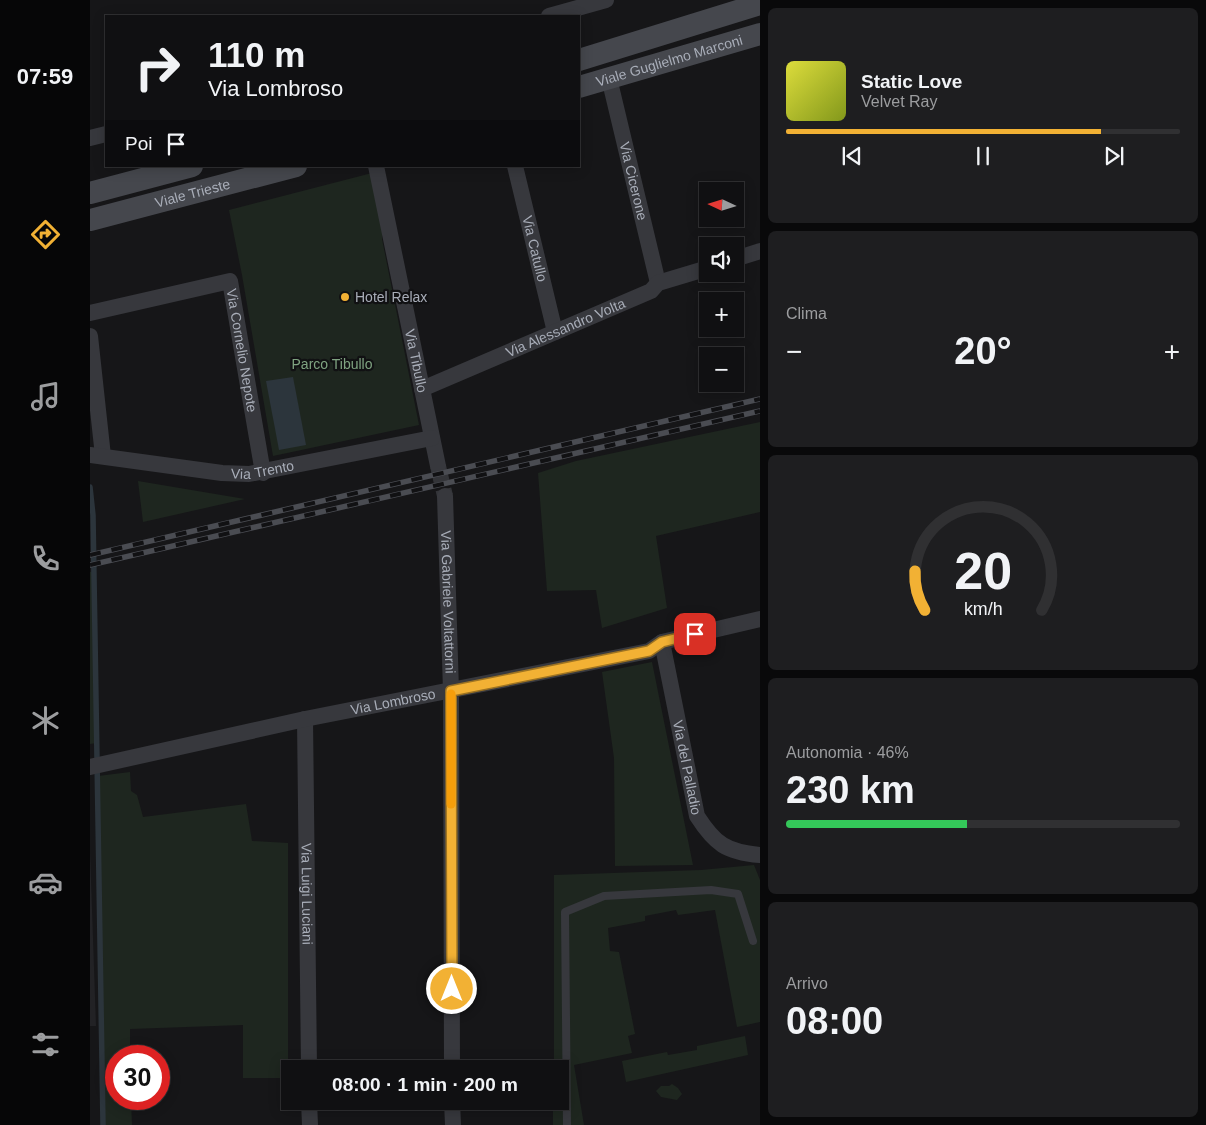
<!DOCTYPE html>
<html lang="it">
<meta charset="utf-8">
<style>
:root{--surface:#101012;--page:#1e1e20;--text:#f1f3f6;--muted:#9c9d9f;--line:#303032;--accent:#f2b134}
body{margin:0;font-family:Arial,sans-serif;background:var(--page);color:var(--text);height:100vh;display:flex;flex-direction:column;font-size:19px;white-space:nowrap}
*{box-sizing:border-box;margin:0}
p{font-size:16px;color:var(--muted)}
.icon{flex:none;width:28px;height:28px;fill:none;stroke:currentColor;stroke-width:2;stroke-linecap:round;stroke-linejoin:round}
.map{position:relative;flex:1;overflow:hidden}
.panel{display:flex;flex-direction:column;gap:8px;padding:8px;background:#09090a;width:446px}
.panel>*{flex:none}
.hud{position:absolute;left:15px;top:15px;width:475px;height:152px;border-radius:0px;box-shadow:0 2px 12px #0003,0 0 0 1px var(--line);background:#101012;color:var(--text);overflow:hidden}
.needle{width:32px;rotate:274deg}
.buttons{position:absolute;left:609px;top:182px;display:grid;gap:10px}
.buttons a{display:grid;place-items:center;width:45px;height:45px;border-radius:0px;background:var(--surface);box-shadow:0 2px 12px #0003,0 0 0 1px var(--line);font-size:25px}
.speed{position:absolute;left:15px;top:1045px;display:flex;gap:10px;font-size:25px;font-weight:700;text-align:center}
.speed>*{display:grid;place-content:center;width:65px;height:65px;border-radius:50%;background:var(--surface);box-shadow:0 2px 12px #0003,0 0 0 1px var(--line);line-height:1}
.speed .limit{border:8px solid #d22;background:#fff;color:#111}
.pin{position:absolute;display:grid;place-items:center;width:42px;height:42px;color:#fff;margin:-21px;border-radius:10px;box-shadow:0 2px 8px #0006}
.me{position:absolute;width:55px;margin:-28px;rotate:0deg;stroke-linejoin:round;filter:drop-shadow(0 0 4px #0008)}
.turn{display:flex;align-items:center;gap:18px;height:105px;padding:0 20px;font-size:22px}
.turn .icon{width:65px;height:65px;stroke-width:2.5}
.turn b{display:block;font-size:35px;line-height:42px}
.then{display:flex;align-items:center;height:48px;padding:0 20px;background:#0003;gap:10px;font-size:19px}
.big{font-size:38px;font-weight:800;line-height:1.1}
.panel .widget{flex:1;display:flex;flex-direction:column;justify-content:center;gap:8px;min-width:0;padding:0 18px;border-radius:8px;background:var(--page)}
.panel .dial{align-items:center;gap:0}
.dial svg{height:130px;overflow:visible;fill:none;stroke:var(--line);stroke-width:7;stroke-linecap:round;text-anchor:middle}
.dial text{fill:var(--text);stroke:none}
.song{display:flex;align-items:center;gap:15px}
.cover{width:60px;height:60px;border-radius:8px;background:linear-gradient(135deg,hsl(60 70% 55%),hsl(70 70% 35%))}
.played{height:5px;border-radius:2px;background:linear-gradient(90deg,var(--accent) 80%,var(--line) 80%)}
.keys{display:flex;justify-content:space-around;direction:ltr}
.heat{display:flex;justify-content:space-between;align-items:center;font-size:28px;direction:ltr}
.charge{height:8px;border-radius:4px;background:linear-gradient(90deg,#34c759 46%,var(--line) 0)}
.trip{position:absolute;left:191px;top:1060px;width:288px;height:50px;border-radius:0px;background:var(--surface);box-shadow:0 2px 12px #0003,0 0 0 1px var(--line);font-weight:800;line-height:50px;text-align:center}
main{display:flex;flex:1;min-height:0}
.tabs{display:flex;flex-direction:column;width:90px;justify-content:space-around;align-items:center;background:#060607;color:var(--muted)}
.tabs .icon{width:35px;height:35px}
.tabs .selected{color:var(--accent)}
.tabs b{font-size:22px;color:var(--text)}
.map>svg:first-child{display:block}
.built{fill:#222225}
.green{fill:#1e261f}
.water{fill:#2c353c}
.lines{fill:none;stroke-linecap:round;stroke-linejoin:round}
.stream{stroke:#2c353c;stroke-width:5.5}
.street-tunnel{stroke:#333438;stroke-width:16;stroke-dasharray:16 8;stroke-linecap:butt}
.lane{stroke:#37383d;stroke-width:8}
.street{stroke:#37383d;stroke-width:16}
.secondary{stroke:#45474d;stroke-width:22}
.rail-casing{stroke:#4a4c52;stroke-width:5.5}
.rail{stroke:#111113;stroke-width:4;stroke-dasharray:11;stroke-linecap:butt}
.route-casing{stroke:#9d7322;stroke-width:12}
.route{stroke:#f2b134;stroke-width:9}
.slow{stroke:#f59e0b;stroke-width:9}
.poi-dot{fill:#f2b134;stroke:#111113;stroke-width:2}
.labels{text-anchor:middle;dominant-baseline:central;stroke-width:4.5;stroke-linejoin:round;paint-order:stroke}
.street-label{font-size:14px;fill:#a8adb8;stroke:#111113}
.poi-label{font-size:14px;fill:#a8adb8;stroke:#111113;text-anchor:start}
.park-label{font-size:14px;fill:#7fa381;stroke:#111113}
</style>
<main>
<nav class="tabs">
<b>07:59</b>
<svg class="icon selected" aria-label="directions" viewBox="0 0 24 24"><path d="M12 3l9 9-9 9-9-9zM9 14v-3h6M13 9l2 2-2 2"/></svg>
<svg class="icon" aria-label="music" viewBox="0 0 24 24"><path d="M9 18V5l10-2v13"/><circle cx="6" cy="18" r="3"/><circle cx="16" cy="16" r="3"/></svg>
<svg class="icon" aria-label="phone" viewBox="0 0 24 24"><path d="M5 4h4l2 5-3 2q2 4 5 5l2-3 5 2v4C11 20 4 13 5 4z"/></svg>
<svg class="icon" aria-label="climate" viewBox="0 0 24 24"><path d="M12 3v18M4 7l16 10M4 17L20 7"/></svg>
<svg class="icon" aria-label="car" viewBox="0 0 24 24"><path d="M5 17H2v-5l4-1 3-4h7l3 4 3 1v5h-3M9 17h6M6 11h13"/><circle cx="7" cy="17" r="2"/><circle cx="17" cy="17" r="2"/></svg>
<svg class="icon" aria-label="filters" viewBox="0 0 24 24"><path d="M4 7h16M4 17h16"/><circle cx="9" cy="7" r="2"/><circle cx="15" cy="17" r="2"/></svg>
</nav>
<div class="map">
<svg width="670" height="1125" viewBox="0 0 670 1125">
<rect width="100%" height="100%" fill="#161618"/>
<path class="built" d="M0 851 6 1026H0Z"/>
<path class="green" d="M282 173 293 220 292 239 329 425 183 456 152 275 139 210Z
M670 422V512L566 536 577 608 512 628 506 590 457 591 448 473 486 461Z
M48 481 155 499 53 522Z
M4 571 7 743 0 744V572Z
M562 662 603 865 525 866 524 758 512 672Z
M40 772 41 791 47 795 53 817 156 804 162 841 198 843V1078H153V1025L40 1029V1056H26V1099H41L42 1125H13L8 776Z
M664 865 670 880V1022L647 1027 625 910 588 915 586 910 555 916V921L518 928 520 951 529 952 545 1034 538 1036 542 1053 484 1065 494 1125H463V1101H470V1069H464V875L611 870Z
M655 1036 658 1055 536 1082 532 1061 577 1052 578 1055 607 1050V1046Z
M582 1084 588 1088 592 1094 587 1100 571 1097 566 1091 571 1086H579Z"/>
<path class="water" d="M203 377 216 445 189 450 176 381Z"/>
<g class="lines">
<path class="stream" d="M0 487 3 515 13 1125"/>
<path class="street-tunnel" d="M348 466 355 496"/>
<path class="lane" d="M477 1125 475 912 514 896 621 890 648 894 663 941"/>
<g class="street">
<path d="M459 16 516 0"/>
<path id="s1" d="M519 78 568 283"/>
<path d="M0 138 16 134"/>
<path id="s2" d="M286 166 348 466"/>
<path id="s3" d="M425 166 465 332"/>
<path d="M645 259 670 251"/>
<path id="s4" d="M0 313 140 281 173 473"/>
<path d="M0 336 13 456"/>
<path id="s5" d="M332 389 561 291 568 283 618 268"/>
<path id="s6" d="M0 455 132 473 159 474 342 438"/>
<path id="s7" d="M355 496 361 691 362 1069"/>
<path id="s8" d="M572 642 607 816C625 844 636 852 670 855"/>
<path id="s9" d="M215 719 219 1069"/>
<path id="s10" d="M0 767 215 719 559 651 572 642 670 619"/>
<path d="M219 1101 220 1125"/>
<path d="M362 1101 363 1125"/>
</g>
<g class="secondary">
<path d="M489 60 670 4"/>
<path id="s11" d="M489 87 670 34"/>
<path d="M0 193 102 166"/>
<path id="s12" d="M0 220 206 166"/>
</g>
<defs>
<path id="rail" d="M0 555 670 399
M0 565 670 411"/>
</defs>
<use href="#rail" class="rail-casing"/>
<use href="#rail" class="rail"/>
</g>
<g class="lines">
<defs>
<path id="route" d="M362 989 361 691 559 651 572 642 605 634"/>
</defs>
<use href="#route" class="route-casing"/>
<use href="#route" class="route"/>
<path class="slow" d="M361 694V804"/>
</g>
<circle class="poi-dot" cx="255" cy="297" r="5"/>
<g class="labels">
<g class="street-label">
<text stroke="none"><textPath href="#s11" startOffset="94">Viale Guglielmo Marconi</textPath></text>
<text stroke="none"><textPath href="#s1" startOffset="106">Via Cicerone</textPath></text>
<text stroke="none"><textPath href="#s12" startOffset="106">Viale Trieste</textPath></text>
<text stroke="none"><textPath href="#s3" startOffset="85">Via Catullo</textPath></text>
<text stroke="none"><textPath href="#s5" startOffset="156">Via Alessandro Volta</textPath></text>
<text stroke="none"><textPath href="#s4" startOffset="214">Via Cornelio Nepote</textPath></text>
<text stroke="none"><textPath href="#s2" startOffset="199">Via Tibullo</textPath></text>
<text stroke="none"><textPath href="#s6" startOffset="174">Via Trento</textPath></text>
<text stroke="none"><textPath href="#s7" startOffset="106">Via Gabriele Voltattorni</textPath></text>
<text stroke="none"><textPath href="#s10" startOffset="310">Via Lombroso</textPath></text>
<text stroke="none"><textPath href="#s8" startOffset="128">Via del Palladio</textPath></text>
<text stroke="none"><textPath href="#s9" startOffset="175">Via Luigi Luciani</textPath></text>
</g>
<g class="poi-label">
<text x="265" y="297">Hotel Relax</text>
</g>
<g class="park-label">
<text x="242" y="364">Parco Tibullo</text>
</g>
</g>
</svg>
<div class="buttons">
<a><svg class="needle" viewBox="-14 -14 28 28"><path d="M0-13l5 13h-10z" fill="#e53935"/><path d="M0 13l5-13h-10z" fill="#9c9d9f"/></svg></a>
<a><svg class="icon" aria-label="sound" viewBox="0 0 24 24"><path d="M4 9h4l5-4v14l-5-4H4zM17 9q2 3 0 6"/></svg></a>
<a>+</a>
<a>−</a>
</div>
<div class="speed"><div class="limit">30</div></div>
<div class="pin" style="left:605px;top:634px;background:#d93025"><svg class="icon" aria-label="arrive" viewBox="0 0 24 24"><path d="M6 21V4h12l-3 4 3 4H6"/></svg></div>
<svg class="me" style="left:362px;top:989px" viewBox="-20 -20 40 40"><circle r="17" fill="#f2b134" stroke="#fff" stroke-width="3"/><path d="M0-11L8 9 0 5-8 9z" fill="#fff"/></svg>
<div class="trip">08:00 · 1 min · 200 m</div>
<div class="hud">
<div class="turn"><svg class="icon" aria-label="right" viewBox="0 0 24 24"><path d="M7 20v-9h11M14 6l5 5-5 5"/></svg><div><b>110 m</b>Via Lombroso</div></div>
<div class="then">Poi<svg class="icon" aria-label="arrive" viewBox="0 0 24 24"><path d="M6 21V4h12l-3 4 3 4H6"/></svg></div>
</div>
</div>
<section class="panel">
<div class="widget">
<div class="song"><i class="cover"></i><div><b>Static Love</b><p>Velvet Ray</p></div></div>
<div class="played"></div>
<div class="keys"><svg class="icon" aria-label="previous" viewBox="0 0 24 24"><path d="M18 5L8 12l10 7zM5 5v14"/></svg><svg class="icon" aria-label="pause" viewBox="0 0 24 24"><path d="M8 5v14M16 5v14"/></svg><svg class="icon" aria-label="next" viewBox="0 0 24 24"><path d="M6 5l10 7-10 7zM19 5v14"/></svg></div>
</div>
<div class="widget"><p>Clima</p>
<div class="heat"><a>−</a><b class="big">20°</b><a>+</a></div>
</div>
<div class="widget dial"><svg viewBox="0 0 100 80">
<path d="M14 69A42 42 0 1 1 86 69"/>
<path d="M14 69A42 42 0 0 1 8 45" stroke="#f2b134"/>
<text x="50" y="56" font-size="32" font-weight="700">20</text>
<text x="50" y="72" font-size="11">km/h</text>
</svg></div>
<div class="widget"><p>Autonomia · 46%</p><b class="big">230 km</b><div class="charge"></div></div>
<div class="widget"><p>Arrivo</p><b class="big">08:00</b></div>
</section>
</main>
